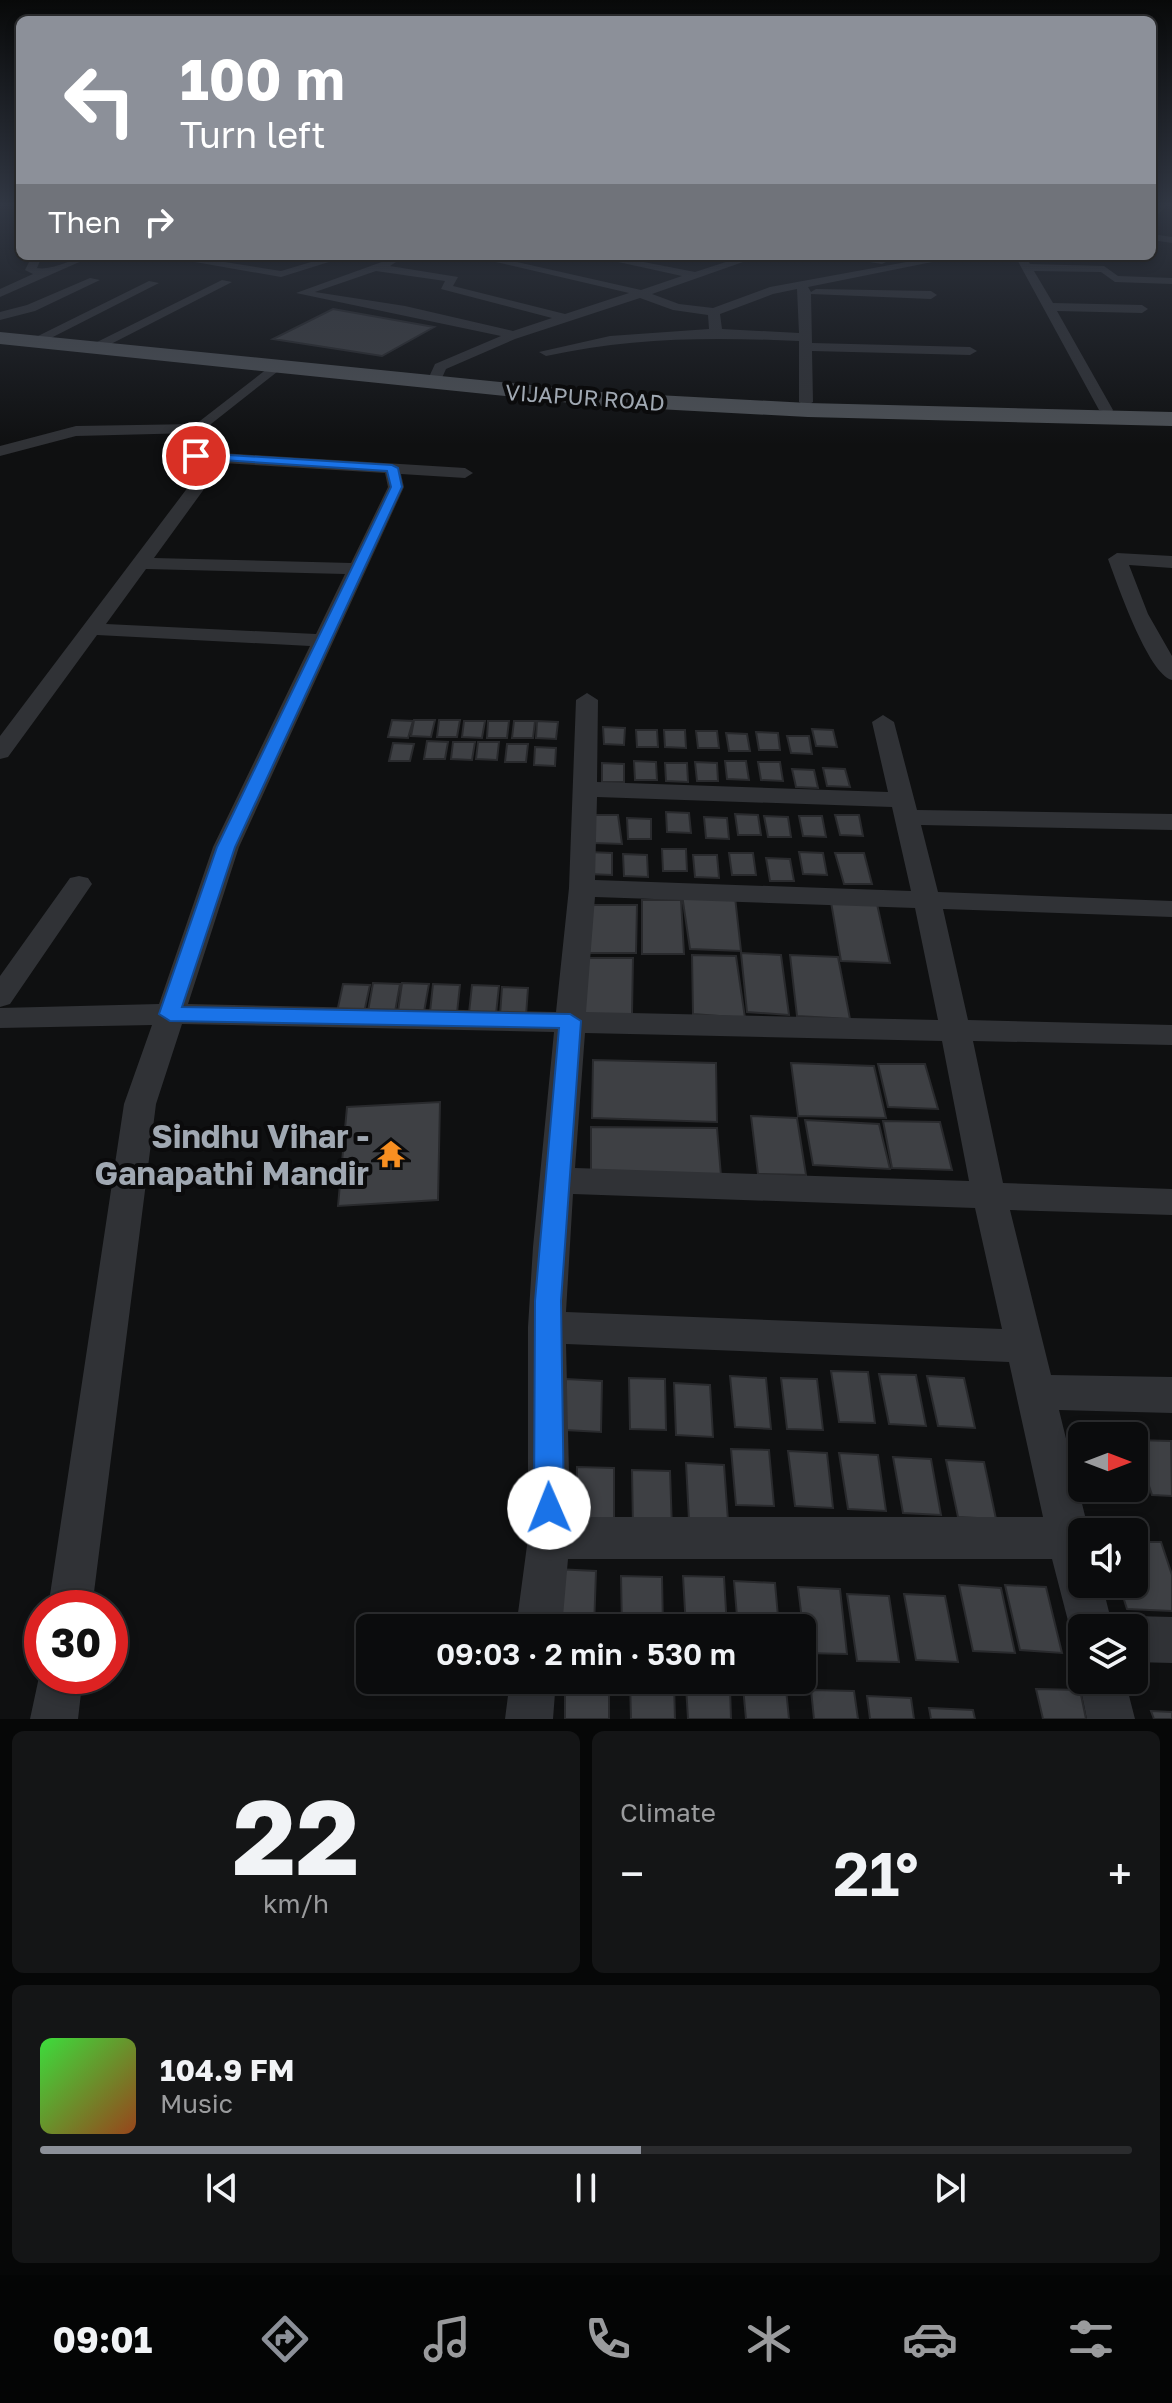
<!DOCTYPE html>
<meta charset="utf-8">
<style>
:root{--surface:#0b0c0d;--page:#141516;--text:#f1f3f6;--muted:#9a9b9d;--line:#2b2c2e;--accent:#8c9099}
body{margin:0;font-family:"Golos Text",sans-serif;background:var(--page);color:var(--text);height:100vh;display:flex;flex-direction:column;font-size:30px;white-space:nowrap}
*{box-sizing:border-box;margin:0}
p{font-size:26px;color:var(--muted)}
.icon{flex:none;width:44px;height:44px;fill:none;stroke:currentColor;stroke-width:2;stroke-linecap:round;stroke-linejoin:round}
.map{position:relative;height:1719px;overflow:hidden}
.side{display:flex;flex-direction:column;gap:12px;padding:12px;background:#060707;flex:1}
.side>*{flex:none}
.hud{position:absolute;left:16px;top:16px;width:1140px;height:244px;border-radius:12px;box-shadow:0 4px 12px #0003,0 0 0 2px var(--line);background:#8c9099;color:#fff;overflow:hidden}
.needle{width:52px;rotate:90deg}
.controls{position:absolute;left:1068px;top:1422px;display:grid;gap:16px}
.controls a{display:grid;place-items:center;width:80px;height:80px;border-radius:12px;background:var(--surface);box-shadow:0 4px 12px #0003,0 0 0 2px var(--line);font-size:40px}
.speed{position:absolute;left:24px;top:1590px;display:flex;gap:16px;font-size:40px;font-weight:700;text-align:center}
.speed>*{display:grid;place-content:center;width:104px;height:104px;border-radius:50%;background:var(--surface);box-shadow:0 4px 12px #0003,0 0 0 2px var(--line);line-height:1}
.speed .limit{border:12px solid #d22;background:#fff;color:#111}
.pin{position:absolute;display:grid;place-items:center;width:68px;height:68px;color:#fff;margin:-34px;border:4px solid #fff;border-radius:50%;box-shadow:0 2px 8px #0007}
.me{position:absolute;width:88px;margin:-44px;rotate:359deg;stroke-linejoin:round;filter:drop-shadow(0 0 6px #0008)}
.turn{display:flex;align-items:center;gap:28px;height:168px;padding:0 32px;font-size:36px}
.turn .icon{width:104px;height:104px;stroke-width:2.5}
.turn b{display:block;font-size:56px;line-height:68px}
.then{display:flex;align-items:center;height:76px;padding:0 32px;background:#0003;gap:16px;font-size:30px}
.big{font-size:60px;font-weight:600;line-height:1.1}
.side .widget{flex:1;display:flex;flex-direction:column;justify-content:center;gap:12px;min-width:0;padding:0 28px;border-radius:12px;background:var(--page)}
.side .dial{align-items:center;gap:0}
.dial b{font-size:104px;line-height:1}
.song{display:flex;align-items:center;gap:24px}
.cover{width:96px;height:96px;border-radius:12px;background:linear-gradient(135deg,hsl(120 70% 55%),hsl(20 70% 35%))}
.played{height:8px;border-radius:4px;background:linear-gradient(90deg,var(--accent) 55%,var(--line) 55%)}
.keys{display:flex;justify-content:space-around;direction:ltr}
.heat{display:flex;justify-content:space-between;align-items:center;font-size:44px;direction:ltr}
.side .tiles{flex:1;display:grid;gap:12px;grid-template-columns:1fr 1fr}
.widget:last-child{grid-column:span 2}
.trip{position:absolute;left:356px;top:1614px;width:460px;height:80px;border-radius:12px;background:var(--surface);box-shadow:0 4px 12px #0003,0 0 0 2px var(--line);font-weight:600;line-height:80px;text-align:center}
.menu{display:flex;height:128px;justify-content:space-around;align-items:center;background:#040505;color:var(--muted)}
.menu .icon{width:56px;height:56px}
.menu .active{color:var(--accent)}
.menu b{font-size:36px;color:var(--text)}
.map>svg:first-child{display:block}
.building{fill:#3e4044;stroke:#292a2d;stroke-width:2}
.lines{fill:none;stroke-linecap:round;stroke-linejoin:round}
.street{fill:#303236;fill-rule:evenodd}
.primary{fill:#4c5055;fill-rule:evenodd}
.route{fill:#1a73e8;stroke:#114b97;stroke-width:2}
.labels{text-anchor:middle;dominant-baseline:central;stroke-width:8;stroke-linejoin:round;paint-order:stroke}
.far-street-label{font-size:22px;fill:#a0a8b2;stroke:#0b0b0c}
.near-poi-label{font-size:32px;font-weight:bold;fill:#a0a8b2;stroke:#0b0b0c;text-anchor:end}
</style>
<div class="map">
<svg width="1172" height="1719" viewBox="0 0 1172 1719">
<rect width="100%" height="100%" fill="#0f1011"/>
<path class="building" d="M333 309 434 327 382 356 273 339Z
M392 720 413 721 408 738 388 737Z
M414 720H435L431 737 411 736Z
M439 720H460L457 737H437Z
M464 721H485L482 738 462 737Z
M488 721H509L507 738H487Z
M514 721H535L533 738H512Z
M537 721 558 722 556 739 536 738Z
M603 727 625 728 624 745 604 744Z
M812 729 833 730 837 747 816 746Z
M636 730H657L658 747H637Z
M664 730H685L686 748 665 747Z
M696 731H717L719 748H698Z
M756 732 778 733 780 750H759Z
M726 733 747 734 750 751H729Z
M787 736H809L812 754 791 753Z
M427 741 448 742 445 759H424Z
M453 742H475L472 760 451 759Z
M478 742H499L497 760 476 759Z
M393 743 414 744 410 761H389Z
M507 744H528L526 762H505Z
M535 747 556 748 555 766 534 765Z
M634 761 656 762 657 780H635Z
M725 761H746L749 780 727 779Z
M695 762 717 763 718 781H697Z
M758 762H780L783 781 761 780Z
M602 763 624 764V782H602Z
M665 763H687L688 782 666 781Z
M823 768 845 769 850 787 827 786Z
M792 769 814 770 818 788 796 787Z
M666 812 689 813 691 833 667 832Z
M735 814 758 815 761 835H738Z
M594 815H618L622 844 594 843Z
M835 815H859L863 836 840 835Z
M764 816 788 817 791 837H768Z
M799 816H822L826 837 803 836Z
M704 817 727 818 729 839 706 838Z
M627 818 651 819V839H628Z
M662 849H686L687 871H663Z
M588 852 612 853V875L588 874Z
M799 852 823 853 827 875 803 874Z
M729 853H753L756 875H732Z
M835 853H864L872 884H844Z
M623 854 647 855 648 877 624 876Z
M693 855H717L719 878 695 877Z
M766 858 790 859 794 881H770Z
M682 895 735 897 741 951 690 949Z
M642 900H681L684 954H642Z
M831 902 877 904 890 963 841 961Z
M589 905H637L636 953H586Z
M741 953 781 955 789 1015 747 1012Z
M692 955 736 956 745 1018 693 1014Z
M790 955 838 957 850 1019 797 1016Z
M583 958H633L632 1014H580Z
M373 983 400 984 395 1012 368 1011Z
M402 983 429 984 424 1012 398 1011Z
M343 984 370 985 364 1013 337 1012Z
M433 984 460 985 457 1013 430 1012Z
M472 985 499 986 496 1014 469 1013Z
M502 987 528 988 526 1016 500 1015Z
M593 1060 716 1063 717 1122 592 1118Z
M791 1063 874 1066 886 1118 798 1116Z
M878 1064H925L938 1109 888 1107Z
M440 1102 438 1200 338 1206 347 1107Z
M751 1116 797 1118 806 1175 758 1174Z
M805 1120 879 1124 890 1169 813 1165Z
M883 1121 940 1122 952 1170 892 1168Z
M591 1127 717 1128 721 1176 591 1173Z
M831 1371 868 1372 875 1423 839 1422Z
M879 1374 916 1375 926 1426 889 1424Z
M730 1376 766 1378 771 1429 735 1427Z
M927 1376 964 1378 975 1428 938 1426Z
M629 1378 665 1379 666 1430 630 1429Z
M781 1378 817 1379 823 1430 787 1429Z
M566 1379 602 1381 601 1432 565 1430Z
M674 1383 710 1385 713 1437 676 1435Z
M1134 1440 1171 1441 1172 1496 1152 1495Z
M731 1449 769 1450 774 1506 736 1505Z
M788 1451 827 1453 833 1508 795 1506Z
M839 1453 878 1455 886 1511 848 1509Z
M893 1457 931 1459 941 1515 903 1513Z
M946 1460 984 1462 996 1519 958 1517Z
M686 1463 724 1465 728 1521 689 1520Z
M577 1467 614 1468V1525L576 1523Z
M632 1470 670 1471 672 1529 633 1527Z
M1134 1478 1141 1500 1102 1498 1099 1488H1134Z
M1134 1542H1161L1172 1575V1611L1127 1609 1119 1584H1134Z
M555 1569 596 1571 594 1628H554Z
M621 1576 662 1577 663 1628H622Z
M683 1576 724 1577 727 1628H686Z
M734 1581 775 1583 779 1628H738Z
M959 1585 1001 1588 1015 1653 973 1651Z
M1005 1585 1046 1587 1062 1653 1020 1650Z
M798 1587 840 1589 847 1654 806 1653Z
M847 1594 889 1596 899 1662 857 1661Z
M904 1594 945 1596 958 1662 916 1660Z
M630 1681 674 1683 675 1719H631Z
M686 1686 730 1688 731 1719H688Z
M743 1687 786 1689 789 1719H746Z
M565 1689 609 1690V1719H565Z
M1036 1689 1080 1690 1086 1719H1043Z
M811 1690 854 1691 858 1719H814Z
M867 1696 911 1698 914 1719H870Z
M929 1708 973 1710 975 1719H931Z
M1151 1711 1172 1712V1719H1154Z"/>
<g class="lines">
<path class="street" d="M1157 205H1167L1152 220V211Z
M1152 234 1172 237V243L1152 240Z
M32 256H42L37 268C55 271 74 256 93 256L0 297V289L33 274 25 270Z
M161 256H187L281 271 331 256H348L281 277Z
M470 256H490L641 290 682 276 591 256H613L695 272 744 256H760L652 294 679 304 713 308 770 287 939 256H962L808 287 811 292 816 289 931 291 937 295 931 299 811 294 812 343 970 347 977 351 970 355 812 351 813 402 806 406 799 402V341C712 337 631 337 546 356L539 352 610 336 709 329 708 315 673 310 640 298 515 339 446 369 441 380 436 381 429 377 435 364 501 336 296 293 390 259 396 262 390 266 458 277 453 286 565 314 629 293ZM376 271 445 281 441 289 552 318 513 331 405 306 315 292ZM797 289 799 333 722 329 720 314 773 294Z
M833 256H867L888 261 882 264Z
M1015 256H1025L1030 264 1104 266 1118 276 1172 278V284L1115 282 1101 272 1034 271 1053 303 1142 305 1148 309 1142 313 1057 311 1113 410 1111 413 1099 410Z
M90 278 100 280 35 311 0 320V312L27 305Z
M222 280 232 282 109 345 97 342Z
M149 281 159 283 49 339 38 336Z
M272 365 279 369 277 372 211 424 205 452 465 468 473 473 465 478 401 474 404 487 239 847 188 1004 556 1012 569 888 576 700 587 693 598 700 597 782 888 792 872 722 883 715 894 722 917 810 1172 814V830L921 825 938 892 1172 901V917L943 909 968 1020 1172 1025V1045L973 1041 1003 1183 1172 1189V1215L1010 1210 1051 1375 1172 1377V1413L1059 1410 1089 1532H1082V1584H1102L1113 1628H1082V1647L1074 1644 1052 1559H568L562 1628H516L528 1538V1327L533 1247 554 1032 182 1024 156 1104 92 1608H48L124 1104 152 1025 0 1028V1008L159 1004 213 847 310 646 97 635 8 757 0 759V736L207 462 188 456 194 433 76 436 0 456V446L76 426 196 424ZM223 463 385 473 388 487 351 563 154 558ZM146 569 345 574 316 634 106 624ZM597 797 892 807 911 891 595 880ZM595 897 915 908 938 1020 586 1012ZM585 1033 942 1041 969 1181 575 1168ZM573 1194 975 1208 1002 1329 566 1312ZM566 1344 1009 1362 1043 1517H570Z
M1117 553 1172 556V568L1129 565 1148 614 1172 656V680C1148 674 1117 583 1108 559Z
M79 876 88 878 92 884 10 1004 0 1007V976L70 878Z
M1134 1616 1172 1617V1663L1134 1662V1628H1116L1118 1623Z
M42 1663V1676H83L78 1719H30Z
M1082 1672V1680H1125L1135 1719H1087L1079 1680Z
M510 1680H556L553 1719H505Z"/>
<path class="primary" d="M0 332 601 392 808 403 1172 412V426L808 417 601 406 0 344Z"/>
</g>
<linearGradient id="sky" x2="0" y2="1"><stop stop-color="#080909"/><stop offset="0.46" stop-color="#313743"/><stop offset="1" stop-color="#313743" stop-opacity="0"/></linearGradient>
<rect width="1172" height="445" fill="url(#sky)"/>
<path class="route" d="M196 453 392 465 398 468 402 487 235 847 182 1007 570 1014 581 1021 561 1301 564 1508 560 1518 549 1522 539 1518 534 1508 535 1301 559 1028 170 1021 159 1014 217 847 391 487 387 471 192 458Z"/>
<defs>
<symbol id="temple-bare" viewBox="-9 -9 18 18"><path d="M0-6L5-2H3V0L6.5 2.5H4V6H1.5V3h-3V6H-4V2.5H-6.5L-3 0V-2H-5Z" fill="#f88f21" stroke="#0b0b0c" stroke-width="2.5" paint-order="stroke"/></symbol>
</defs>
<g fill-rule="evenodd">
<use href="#temple-bare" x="371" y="1134" width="40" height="40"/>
</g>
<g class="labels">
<g class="far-street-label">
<text transform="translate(585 397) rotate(4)">VIJAPUR ROAD</text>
</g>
<g class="near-poi-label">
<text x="369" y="1136">Sindhu Vihar -<tspan x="369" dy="37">Ganapathi Mandir</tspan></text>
</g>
</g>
</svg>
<div class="controls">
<a><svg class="needle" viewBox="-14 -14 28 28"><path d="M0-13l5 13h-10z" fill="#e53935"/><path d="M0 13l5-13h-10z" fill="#9a9b9d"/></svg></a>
<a><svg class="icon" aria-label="sound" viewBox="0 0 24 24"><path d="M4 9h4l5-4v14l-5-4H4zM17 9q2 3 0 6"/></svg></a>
<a><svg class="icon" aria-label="layers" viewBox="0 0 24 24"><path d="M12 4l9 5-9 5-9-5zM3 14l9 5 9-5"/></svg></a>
</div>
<div class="speed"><div class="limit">30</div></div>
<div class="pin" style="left:196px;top:456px;background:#d93025"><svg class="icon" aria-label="arrive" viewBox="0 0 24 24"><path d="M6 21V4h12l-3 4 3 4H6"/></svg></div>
<svg class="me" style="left:549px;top:1508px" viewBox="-20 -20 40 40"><circle r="19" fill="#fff"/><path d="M0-13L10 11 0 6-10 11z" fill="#1a73e8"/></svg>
<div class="trip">09:03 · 2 min · 530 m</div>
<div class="hud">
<div class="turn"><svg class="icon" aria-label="left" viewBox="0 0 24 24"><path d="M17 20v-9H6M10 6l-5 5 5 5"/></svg><div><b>100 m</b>Turn left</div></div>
<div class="then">Then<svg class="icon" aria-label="right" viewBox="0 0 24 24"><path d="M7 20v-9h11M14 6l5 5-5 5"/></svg></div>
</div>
</div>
<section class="side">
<div class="tiles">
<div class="widget dial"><b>22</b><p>km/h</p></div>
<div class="widget"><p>Climate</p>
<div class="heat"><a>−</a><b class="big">21°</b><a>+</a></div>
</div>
<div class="widget">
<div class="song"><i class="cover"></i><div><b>104.9 FM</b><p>Music</p></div></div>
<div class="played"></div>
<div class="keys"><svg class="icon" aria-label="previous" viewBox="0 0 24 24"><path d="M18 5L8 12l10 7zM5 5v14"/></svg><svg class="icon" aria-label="pause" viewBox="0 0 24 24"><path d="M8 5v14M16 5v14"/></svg><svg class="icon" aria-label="next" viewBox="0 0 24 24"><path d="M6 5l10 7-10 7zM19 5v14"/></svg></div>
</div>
</div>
</section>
<nav class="menu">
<b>09:01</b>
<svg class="icon active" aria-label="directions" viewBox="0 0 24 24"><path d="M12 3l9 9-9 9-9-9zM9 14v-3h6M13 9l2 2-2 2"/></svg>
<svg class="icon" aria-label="music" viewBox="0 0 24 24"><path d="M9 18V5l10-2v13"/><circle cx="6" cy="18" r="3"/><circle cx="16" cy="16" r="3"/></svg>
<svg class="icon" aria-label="phone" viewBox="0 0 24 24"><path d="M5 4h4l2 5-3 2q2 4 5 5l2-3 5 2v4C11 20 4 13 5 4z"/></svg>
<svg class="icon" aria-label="climate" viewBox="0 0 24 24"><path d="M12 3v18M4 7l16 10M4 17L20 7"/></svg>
<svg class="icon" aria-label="car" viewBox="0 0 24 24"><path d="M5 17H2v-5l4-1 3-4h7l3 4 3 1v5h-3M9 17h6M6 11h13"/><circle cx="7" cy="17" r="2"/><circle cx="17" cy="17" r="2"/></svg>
<svg class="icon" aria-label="filters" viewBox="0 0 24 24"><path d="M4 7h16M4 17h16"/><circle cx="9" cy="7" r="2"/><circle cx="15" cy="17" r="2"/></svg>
</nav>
